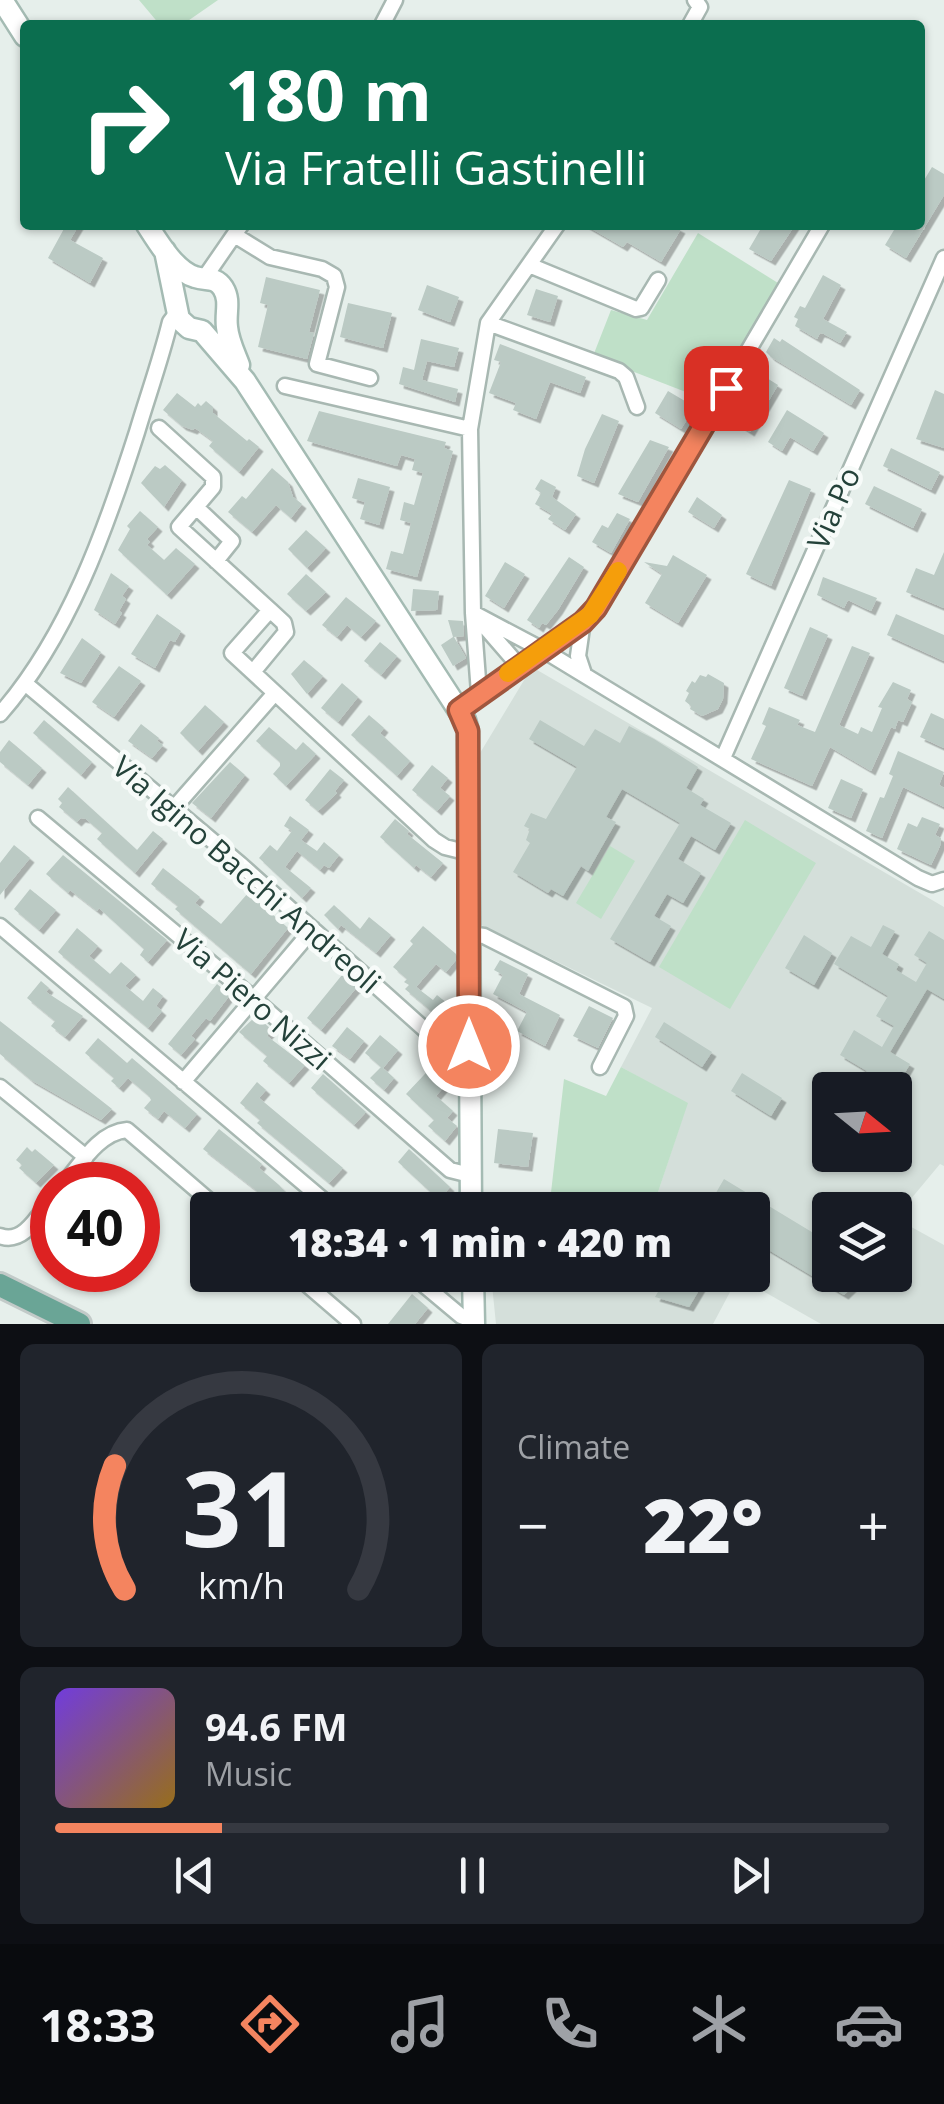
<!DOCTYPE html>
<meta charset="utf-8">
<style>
:root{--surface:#171b24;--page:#20242c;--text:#f1f3f6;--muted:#9ea1a6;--line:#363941;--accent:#f4845f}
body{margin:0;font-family:"Open Sans",sans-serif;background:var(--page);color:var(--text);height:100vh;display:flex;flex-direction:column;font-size:38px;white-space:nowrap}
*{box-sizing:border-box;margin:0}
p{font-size:32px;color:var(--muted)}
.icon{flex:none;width:55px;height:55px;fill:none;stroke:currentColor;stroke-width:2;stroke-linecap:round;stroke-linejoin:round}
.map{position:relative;height:1324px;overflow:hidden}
.panel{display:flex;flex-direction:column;gap:20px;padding:20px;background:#0d0f14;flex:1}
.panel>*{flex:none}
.top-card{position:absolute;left:20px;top:20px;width:905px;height:210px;border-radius:10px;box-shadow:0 2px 8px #0004;background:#0b6e4f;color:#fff;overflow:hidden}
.needle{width:65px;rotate:108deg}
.controls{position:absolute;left:812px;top:1072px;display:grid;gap:20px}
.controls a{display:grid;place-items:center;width:100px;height:100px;border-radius:10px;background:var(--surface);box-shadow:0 2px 8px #0004;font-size:50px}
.speed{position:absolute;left:30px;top:1162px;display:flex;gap:20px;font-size:50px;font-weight:700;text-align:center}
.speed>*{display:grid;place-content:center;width:130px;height:130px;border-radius:50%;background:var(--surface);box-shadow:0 2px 8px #0004;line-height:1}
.speed .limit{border:15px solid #d22;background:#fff;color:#111}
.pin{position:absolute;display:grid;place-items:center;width:85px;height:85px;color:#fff;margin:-42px;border-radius:20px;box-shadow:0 5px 15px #0006}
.me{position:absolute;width:110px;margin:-55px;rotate:0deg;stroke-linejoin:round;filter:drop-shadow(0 0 8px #0008)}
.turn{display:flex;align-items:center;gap:35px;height:210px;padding:0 40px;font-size:45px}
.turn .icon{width:130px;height:130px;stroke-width:2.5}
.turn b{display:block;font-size:70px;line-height:85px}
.big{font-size:75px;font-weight:800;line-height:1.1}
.panel .widget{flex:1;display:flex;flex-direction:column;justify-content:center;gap:15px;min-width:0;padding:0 35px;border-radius:15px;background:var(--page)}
.panel .dial{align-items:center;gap:0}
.dial svg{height:260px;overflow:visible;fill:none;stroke:var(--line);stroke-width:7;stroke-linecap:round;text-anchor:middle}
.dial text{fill:var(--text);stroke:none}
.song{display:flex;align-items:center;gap:30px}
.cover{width:120px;height:120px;border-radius:15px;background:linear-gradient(135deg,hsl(260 70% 55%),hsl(40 70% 35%))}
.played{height:10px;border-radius:5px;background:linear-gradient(90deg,var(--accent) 20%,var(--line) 20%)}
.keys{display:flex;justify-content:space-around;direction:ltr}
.heat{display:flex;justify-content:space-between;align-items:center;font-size:55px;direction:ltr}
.panel .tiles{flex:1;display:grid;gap:20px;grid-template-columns:1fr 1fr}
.widget:last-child{grid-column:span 2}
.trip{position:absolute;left:190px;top:1192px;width:580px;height:100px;border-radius:10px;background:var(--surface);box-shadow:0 2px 8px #0004;font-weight:800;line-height:100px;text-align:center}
.menu{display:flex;height:160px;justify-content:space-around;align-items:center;background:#090b0e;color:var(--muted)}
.menu .icon{width:70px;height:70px}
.menu .current{color:var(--accent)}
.menu b{font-size:45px;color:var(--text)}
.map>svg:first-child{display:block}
.built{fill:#d4dfda;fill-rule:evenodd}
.green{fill:#bfe0c8}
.building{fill:#bbcac4;filter:url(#shadow)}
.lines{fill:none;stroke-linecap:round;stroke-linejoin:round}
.street-casing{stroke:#a8b8b2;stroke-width:19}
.secondary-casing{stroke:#a4bbb3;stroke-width:25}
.primary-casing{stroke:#c2cac8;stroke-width:28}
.street{stroke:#fff;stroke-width:14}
.secondary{stroke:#fff;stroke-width:20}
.primary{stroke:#6aa596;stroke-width:22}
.route-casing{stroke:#9f563e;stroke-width:25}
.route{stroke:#f4845f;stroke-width:18}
.slow{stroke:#f59e0b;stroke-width:18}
.labels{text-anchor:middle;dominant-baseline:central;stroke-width:9;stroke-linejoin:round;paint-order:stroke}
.street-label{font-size:30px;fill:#24423a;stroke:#f7fbf9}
</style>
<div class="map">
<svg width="944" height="1324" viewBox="0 0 944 1324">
<defs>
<filter id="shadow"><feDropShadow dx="4.5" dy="4.5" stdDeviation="0" flood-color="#0004"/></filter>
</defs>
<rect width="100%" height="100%" fill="#e6efeb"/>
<path class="built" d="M532 667 944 907V1166L940 1164 895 1218 944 1245V1324H821L738 1277 713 1324H496L491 1275H752V1210H652L687 1104 621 1067 652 1008 479 924 477 758ZM830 1090H895V1155H830ZM830 1210H895V1275H830Z"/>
<path class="green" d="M139 0H218L182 25H160Z
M698 233 778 283 709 401 593 356 611 310 647 320Z
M745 820 816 863 730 1009 659 967Z
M610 846 635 861 601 919 576 903Z
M621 1067 688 1103 652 1210H549L564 1079 606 1096Z"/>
<path class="building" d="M932 167 944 174V195L906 258 885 245 897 225H920V187Z
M66 225H79L70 240 103 258 90 283 48 258Z
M585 225H673L681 229 661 262 627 242 623 247Z
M763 225H795L771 261 749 249Z
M823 275 841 285 823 319 847 332 840 343 824 334 820 333 817 339 795 326 798 319 794 317 800 306 805 308Z
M266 277 320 290 309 332 314 333 307 359 258 347 268 305 260 303Z
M427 285 459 297 450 322 418 310Z
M536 289 558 296 550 322 527 315Z
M348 303 392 313 383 348 340 337Z
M774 338 780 342 782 339 860 390 851 405 771 357 766 352Z
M421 339 459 348 454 367 427 361 422 380 458 389 455 402 399 384 403 367 414 370Z
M500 344 586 377 580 393 550 382 536 419 513 410 516 403 489 393 501 362 494 360Z
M762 375 778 385 750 432 733 421Z
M935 390 944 394V448L916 439Z
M668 391 695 407 681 429 655 413Z
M177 393 195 407 198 403 201 406 206 401 213 407V413L247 441 249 439 259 447 239 472 209 446 213 441 195 428 193 430 182 426 163 410Z
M787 410 824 433 813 451 790 437 782 451 768 442Z
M319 411 446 442 444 448 453 451 417 577 386 569 391 551 403 554 411 523 400 520 404 502 414 505 423 473 412 470 415 459 401 455 397 466 307 441Z
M602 414 619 421 594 483 577 476 585 449Z
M650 440 669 447 638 502 618 494Z
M891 448 940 472 931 490 883 466Z
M165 465 182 480 164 507 141 483 155 466 160 469Z
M272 468 288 482 293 497 302 504 291 518 276 505 252 532 228 512 242 496 246 499Z
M358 478 390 487 379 525 360 519 365 502 352 498Z
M541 479 556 487 552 497 576 514 565 530 548 519 552 514 535 504 541 493 535 489Z
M789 480 811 489 771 586 746 574Z
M874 486 922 509 913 528 865 504Z
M697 497 722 515 714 528 688 512Z
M140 511 158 527 147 539 150 542 147 545 164 560 176 548 195 564 167 595 118 550 130 529 127 526Z
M617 513 630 519 611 553 592 542 602 525 608 528Z
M306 530 326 548 307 568 288 549Z
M944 552V608L906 592 916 568 934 575Z
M673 555 707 575 678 623 645 603 662 574 644 562 667 566Z
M569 557 584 567 558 610 546 625 542 623 539 628 527 620Z
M505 562 525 574 504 608 485 596Z
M111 573 129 586 122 596 126 599 119 611 122 613 115 624 94 610Z
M306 574 326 592 306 611 287 594Z
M823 577 877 598 871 611 848 600 844 608 817 595Z
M413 589 439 591 437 610 411 611Z
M346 597 376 621 361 637 347 625 337 637 322 625Z
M157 614 181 631 175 642 170 640 155 668 131 654Z
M896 614 944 635V661L887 635Z
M448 620 463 621 464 636 454 637 466 658 453 666 441 645 453 637Z
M810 627 828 635 802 696 784 688Z
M82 638 101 652 81 683 60 673Z
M380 642 397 656 381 675 364 661Z
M852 646 870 653 839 725 858 734 861 727 872 732 882 708 878 707 893 682 911 690 907 699 912 702 903 722 898 720 895 729 891 727 871 771 830 747 812 786 751 759 766 726 762 724 769 707 800 720 797 725 815 732Z
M304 660 323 676 307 694 291 674Z
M119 666 141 681 114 717 92 702Z
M708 674 724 683 723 699 718 709 702 716 690 709 691 706 685 701 689 693 686 691 692 681 695 683 700 675 706 677Z
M342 683 358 697 338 722 321 708Z
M205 705 224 722 198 751 180 733Z
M931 713 944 719V748L920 737Z
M369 715 384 728 380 733 410 761 397 776 351 735Z
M44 720 92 762 81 775 33 733Z
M540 720 584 746 595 729 620 743 629 726 654 739 698 767 686 788 704 799 700 805 731 823 715 850 691 836 678 859 701 873 683 903 667 894 654 916 671 926 650 962 610 939 680 823 622 789 606 817 616 822 601 848 588 871 581 866 563 896 551 889 548 893 513 872 530 843 526 840 530 829 524 826 531 813 546 819 577 767 529 739Z
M141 724 159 738 157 741 163 745 152 758 128 741Z
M269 727 296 750 303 742 316 754 286 786 273 774 280 766V762L256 741Z
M9 740 42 768 28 785 0 762V752Z
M898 751 944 772 939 785 944 788V807L903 787 882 838 866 831 880 797 884 798 893 776 889 774Z
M230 762 245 775 211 818 192 803Z
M432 765 448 778 440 788 450 796 437 811 412 790Z
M330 769 344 780 335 791 337 793 318 811 305 800Z
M841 779 863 789 851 818 828 808Z
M68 787 137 850 153 831 163 839 135 873 97 839 102 833 86 819 81 818 77 822 59 807 62 803 58 799Z
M290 816 309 830 301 840 317 851 324 842 339 855 329 868 324 865 320 870 297 851 285 867 311 888 302 898 259 858 270 845 277 851 292 831 284 826Z
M922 817 940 824 935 835 941 838 940 846 931 865 897 849 908 823 917 827Z
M395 819 409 831 407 834 443 863 431 877 416 865 414 868 380 837Z
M14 845 30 858 0 895V863Z
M63 855 167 940 148 962 140 955 144 949 99 908 97 911 70 890 68 893 46 874Z
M163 868 200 897 195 903 221 924 248 893 288 928 251 974 175 909 178 906 151 884Z
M30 889 56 910 39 930 14 909Z
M334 905 360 929 369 917 391 935 376 953 341 925 338 929 324 915Z
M883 925 895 931 882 954 899 964 896 970 916 982 927 963 914 955 929 931 944 940V999L927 989 890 1052 910 1064 896 1088 876 1076 867 1090H856L867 1071 840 1055 854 1030 882 1047 894 1026 876 1016 888 996 834 964 851 936 871 947Z
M423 926 456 954V960L446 972 436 964 416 987 433 1000 437 995 448 1004 437 1016 405 989 409 985 404 982 407 979 393 967 413 944 410 941Z
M77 928 98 946 89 956 110 974 121 962 136 975 125 986 143 1001 153 988 163 996 156 1006 162 1011 148 1028 58 952Z
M804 935 832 953 814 985 785 968Z
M500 960 528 974 519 994 560 1015 545 1046 517 1031 527 1012 493 994 503 975 494 970Z
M342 975 357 987 321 1030 307 1018Z
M41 981 49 988 46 992 83 1016 65 1037 51 1026 55 1021 27 998Z
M217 984 230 995 210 1021 206 1018 191 1036 195 1039 181 1055 168 1044Z
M589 1006 613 1018 598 1048 573 1036Z
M256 1016 272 1030 267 1036 305 1065 289 1083 263 1061 267 1056 239 1032Z
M0 1021 112 1109 101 1120 31 1080 0 1054Z
M664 1022 712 1052 702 1067 655 1037Z
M347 1027 364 1041 350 1059 332 1046Z
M380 1035 398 1050 383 1068 394 1078 384 1090 370 1078 381 1067 365 1053Z
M98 1038 127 1063 132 1058 197 1114 185 1128 164 1111 158 1119 144 1108 151 1100 149 1096 128 1078 119 1088 111 1081 114 1078 85 1053Z
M440 1058 453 1068 449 1073 453 1076 436 1096 453 1111 447 1118 457 1126 445 1141 428 1126 434 1120 406 1094Z
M742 1073 782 1098 771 1116 731 1091Z
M323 1074 366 1112 354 1125 311 1088Z
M257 1082 266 1090 259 1098 343 1168 329 1183 257 1123 260 1120 240 1103Z
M219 1129 262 1164 259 1168 279 1185 285 1192 282 1195 301 1210H269L253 1196 257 1191 203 1149Z
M498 1129 533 1133 528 1167 494 1163Z
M27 1147 32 1152 35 1149 54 1165 36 1183 19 1168 22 1165 16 1160Z
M409 1149 450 1187 439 1200 398 1162Z
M724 1179 830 1243V1275H865L844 1295 752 1240V1210H706Z
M668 1275H708L689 1307 655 1297Z
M412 1294 428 1308 415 1324H388Z"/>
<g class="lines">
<defs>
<path id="street" d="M382 25 395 0
M690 25 700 7 695 0
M236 236 270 257 322 269 334 276 337 287 317 364 370 378
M529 265 636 309 641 308 658 280
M205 277 241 225
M488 323 619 371 626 377 637 407
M285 386 470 429
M159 428 213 477V487L196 507
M216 561 232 541 196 507 179 527 270 610
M473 613 543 650 918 878 932 884 944 880
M480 621 519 666
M583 621 578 656 584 674
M253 672 286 632 284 623 270 610 232 653 434 840 445 847 469 853
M26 684 240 864 451 1053 468 1061
M479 693 473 613 470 429 488 323 557 225
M459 709 583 621 597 608 822 225
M0 714C68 637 106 529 137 432 148 395 161 359 170 322L176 314
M723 758 944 258
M174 808 275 693
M38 818 254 999 450 1170 470 1175
M0 926 335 1210
M470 934 484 936 624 1007 626 1016 600 1067
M183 1082 313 929
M0 1087 86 1157
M63 1185C80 1165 99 1132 127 1130L220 1210
M0 1236C24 1245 39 1214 52 1198
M296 1275 353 1324
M412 1275 461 1316 474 1321"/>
<path id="secondary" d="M2 0 25 36
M147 225C158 242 175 271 195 277 207 281 215 276 223 288 231 301 225 313 227 327 228 340 234 352 239 365
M165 251 179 319 189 328 202 331 245 381 465 720 468 731 471 1210
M473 1275 474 1324"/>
<path id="primary" d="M0 1285 79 1324"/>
</defs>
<use href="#street" class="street-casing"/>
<use href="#secondary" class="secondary-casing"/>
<use href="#primary" class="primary-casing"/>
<use href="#street" class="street"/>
<use href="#secondary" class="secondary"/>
<use href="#primary" class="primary"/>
</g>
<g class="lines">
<defs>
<path id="route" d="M469 1046 468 731 459 710 583 622 596 608 726 388"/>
</defs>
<use href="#route" class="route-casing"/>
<use href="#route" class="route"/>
<path class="slow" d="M508 673 590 615 618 571"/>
</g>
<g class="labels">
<g class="street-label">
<text transform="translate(833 508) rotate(-66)">Via Po</text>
<text transform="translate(247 874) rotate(41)">Via Igino Bacchi Andreoli</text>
<text transform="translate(253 999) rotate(41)">Via Piero Nizzi</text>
</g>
</g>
</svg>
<div class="controls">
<a><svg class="needle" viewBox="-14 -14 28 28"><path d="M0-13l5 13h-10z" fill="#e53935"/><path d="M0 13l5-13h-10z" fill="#9ea1a6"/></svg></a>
<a><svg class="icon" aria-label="layers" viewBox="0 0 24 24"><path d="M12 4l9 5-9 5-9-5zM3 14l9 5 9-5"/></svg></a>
</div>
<div class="speed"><div class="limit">40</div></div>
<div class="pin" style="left:726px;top:388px;background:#d93025"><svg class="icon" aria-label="arrive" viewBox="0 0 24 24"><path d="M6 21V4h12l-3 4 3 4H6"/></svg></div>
<svg class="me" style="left:469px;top:1046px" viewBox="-20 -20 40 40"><circle r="17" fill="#f4845f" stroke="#fff" stroke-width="3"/><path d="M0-11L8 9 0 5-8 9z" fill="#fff"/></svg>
<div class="trip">18:34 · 1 min · 420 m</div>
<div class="top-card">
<div class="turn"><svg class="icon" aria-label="right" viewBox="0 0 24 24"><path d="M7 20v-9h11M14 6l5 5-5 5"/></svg><div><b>180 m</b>Via Fratelli Gastinelli</div></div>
</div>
</div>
<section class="panel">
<div class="tiles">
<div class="widget dial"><svg viewBox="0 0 100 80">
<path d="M14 69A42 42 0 1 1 86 69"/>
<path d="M14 69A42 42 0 0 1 11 31" stroke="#f4845f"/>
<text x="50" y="56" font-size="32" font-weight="700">31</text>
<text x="50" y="72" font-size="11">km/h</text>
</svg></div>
<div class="widget"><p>Climate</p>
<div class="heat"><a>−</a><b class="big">22°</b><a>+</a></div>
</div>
<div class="widget">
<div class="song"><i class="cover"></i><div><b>94.6 FM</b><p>Music</p></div></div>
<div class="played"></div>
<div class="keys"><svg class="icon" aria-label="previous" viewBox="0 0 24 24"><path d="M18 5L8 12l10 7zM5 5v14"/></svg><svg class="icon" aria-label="pause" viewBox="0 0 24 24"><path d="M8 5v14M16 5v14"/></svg><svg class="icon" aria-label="next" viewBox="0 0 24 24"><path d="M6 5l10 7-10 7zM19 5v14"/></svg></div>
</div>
</div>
</section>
<nav class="menu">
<b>18:33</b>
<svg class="icon current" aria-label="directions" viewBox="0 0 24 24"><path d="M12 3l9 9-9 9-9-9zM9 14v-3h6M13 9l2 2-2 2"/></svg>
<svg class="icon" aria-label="music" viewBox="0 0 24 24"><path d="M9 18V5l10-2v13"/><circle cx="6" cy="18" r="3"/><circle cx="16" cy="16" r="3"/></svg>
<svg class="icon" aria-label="phone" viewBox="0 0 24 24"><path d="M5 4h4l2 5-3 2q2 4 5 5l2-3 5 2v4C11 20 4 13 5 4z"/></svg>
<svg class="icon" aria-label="climate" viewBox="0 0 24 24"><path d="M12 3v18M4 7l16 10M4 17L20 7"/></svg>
<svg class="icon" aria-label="car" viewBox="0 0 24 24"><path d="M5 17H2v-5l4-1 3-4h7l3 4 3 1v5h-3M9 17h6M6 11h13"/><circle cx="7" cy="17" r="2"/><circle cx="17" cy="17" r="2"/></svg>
</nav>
